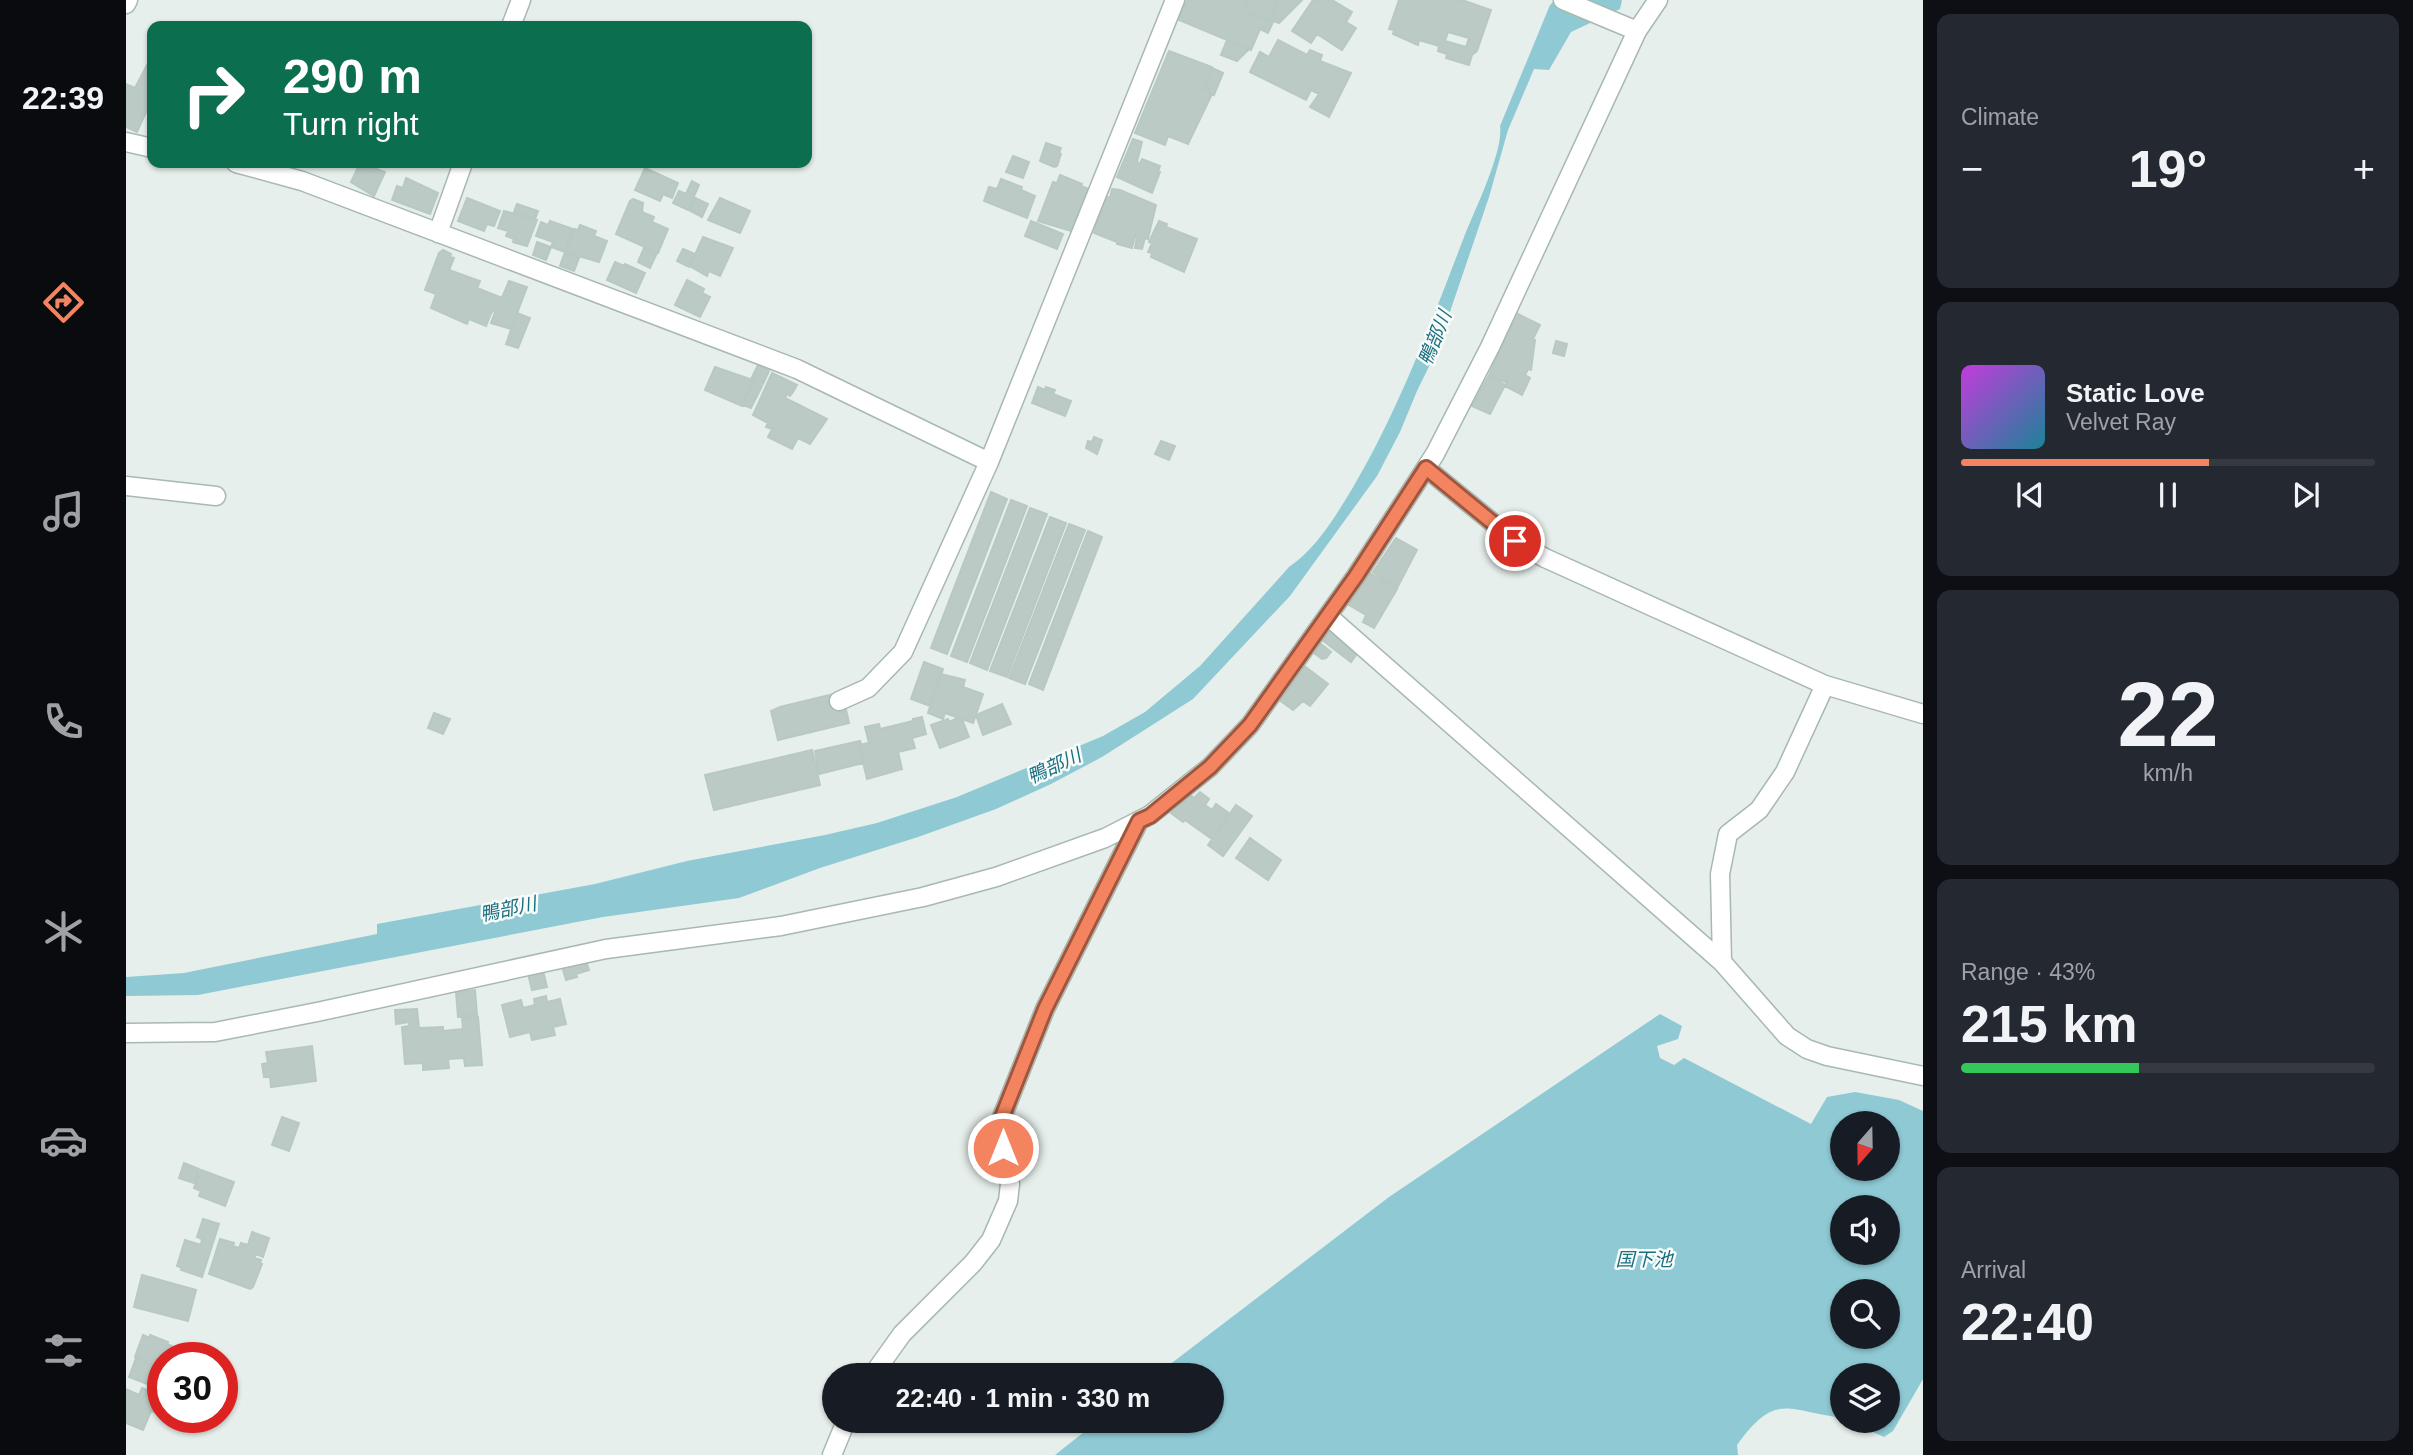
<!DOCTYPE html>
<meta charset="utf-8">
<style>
:root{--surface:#171b24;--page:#242831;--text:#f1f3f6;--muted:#9ea1a6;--line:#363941;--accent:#f4845f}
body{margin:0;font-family:Helvetica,"Noto Sans JP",sans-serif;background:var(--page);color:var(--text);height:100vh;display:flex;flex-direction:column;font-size:26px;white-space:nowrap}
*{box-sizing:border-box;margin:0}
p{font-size:23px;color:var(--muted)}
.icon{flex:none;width:38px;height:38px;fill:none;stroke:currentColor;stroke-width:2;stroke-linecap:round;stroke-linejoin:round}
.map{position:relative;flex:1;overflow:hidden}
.details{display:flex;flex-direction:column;gap:14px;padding:14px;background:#0d0f14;width:490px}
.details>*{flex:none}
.top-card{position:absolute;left:21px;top:21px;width:665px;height:147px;border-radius:14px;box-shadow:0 2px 5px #0004;background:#0b6e4f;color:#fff;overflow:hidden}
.needle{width:46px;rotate:200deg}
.buttons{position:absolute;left:1704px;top:1111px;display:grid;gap:14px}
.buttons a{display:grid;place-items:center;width:70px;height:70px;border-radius:50%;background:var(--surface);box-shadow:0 2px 5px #0004;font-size:35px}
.speed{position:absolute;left:21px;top:1342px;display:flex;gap:14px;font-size:35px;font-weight:700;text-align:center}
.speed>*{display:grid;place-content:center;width:91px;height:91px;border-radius:50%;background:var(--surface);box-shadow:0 2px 5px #0004;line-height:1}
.speed .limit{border:10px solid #d22;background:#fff;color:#111}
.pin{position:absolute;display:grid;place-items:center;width:60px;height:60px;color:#fff;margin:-30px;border:4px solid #fff;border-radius:50%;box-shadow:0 2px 7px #0007}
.me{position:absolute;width:77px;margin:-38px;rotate:0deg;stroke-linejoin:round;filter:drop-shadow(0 0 5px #0008)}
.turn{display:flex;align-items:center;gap:24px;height:147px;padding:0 21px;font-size:32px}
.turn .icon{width:91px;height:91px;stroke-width:2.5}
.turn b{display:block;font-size:49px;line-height:60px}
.big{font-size:52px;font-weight:600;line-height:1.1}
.details .tile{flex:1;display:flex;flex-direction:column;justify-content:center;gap:10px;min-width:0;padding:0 24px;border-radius:14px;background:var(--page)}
.details .dial{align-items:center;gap:0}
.dial b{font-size:91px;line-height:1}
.song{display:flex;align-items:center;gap:21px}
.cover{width:84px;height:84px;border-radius:10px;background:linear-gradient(135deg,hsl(290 70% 55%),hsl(190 70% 35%))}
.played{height:7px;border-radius:4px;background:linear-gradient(90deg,var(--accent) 60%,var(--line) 60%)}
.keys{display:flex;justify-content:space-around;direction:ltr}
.heat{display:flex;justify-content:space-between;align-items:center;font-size:38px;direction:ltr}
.charge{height:10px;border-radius:5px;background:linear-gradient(90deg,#34c759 43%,var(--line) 0)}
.trip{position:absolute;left:696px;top:1363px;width:402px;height:70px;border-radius:35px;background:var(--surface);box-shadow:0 2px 5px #0004;font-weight:600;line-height:70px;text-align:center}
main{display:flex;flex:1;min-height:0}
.tab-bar{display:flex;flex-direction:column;width:126px;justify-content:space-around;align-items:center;background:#090b0e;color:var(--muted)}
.tab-bar .icon{width:49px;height:49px}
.tab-bar .on{color:var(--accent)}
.tab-bar b{font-size:32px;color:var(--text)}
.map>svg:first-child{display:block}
.water{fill:#8ec9d4;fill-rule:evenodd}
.building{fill:#bbcac4;stroke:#b8c9c2;stroke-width:2;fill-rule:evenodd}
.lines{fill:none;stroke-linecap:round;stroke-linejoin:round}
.minor-casing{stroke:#a8b8b2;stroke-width:21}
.minor{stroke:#fff;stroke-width:18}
.route-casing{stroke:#9f563e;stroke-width:18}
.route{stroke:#f4845f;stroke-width:12}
.labels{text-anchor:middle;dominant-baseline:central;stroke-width:5;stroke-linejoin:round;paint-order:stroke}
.water-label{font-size:19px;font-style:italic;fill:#1c6f80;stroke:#f7fbf9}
</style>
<main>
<nav class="tab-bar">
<b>22:39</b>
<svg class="icon on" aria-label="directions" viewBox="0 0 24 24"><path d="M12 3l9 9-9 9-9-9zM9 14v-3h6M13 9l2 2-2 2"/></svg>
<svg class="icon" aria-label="music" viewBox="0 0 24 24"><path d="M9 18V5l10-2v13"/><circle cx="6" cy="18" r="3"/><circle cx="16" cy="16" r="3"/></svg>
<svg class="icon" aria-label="phone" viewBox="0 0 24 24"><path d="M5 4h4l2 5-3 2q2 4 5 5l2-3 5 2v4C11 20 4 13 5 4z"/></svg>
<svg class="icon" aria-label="climate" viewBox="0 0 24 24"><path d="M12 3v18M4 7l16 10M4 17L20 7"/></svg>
<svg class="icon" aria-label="car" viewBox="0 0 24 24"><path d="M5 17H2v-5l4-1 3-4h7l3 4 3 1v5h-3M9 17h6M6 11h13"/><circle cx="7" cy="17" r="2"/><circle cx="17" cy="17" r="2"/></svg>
<svg class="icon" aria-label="filters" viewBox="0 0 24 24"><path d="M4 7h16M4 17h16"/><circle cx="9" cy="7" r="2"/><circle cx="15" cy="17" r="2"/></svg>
</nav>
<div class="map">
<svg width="1797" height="1455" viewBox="0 0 1797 1455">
<rect width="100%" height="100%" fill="#e6efeb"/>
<path class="water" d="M1429 0H1496L1494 9 1445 32 1423 70 1408 69 1382 130 1363 197 1311 350 1291 391 1274 432 1251 476 1164 596 1067 699 976 757 925 784 870 809 792 837 694 868 613 898 477 917 72 995 0 996V977L58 973 251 934V924L469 884 561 861 699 835 751 823 831 797 977 736 1019 712 1074 666 1163 567C1190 549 1209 517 1226 489 1274 408 1306 320 1340 232 1350 208 1378 149 1374 126L1424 5Z
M1534 1014 1556 1026 1552 1039 1531 1046 1534 1058 1548 1065 1558 1058 1685 1124 1701 1097 1729 1092 1773 1100 1797 1111V1379L1767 1431 1758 1437 1722 1421H1762V1376H1717V1418C1660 1411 1650 1391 1611 1445L1612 1455H929L972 1421H1087V1376L1030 1375 1263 1197ZM1717 1124H1762V1169H1717ZM1717 1208H1762V1253H1717ZM1717 1292H1762V1337H1717Z"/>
<path class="building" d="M1061 0H1118L1121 1 1118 10 1147 22 1142 33 1134 29 1125 50 1053 20Z
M1118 0H1153L1145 21 1118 10 1121 1Z
M1153 0H1176L1153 23 1145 20Z
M1187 0H1206L1226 12 1220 22 1230 28 1216 50 1191 34 1185 43 1166 31Z
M1273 0H1336L1365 10 1351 51 1346 55 1343 65 1320 58 1321 54 1312 51 1313 46 1293 40 1292 45 1267 34 1268 30 1263 29ZM1322 32 1343 38 1340 47 1319 41Z
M1101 40 1123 49 1111 61 1095 55Z
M1152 40 1181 55 1184 50 1196 55 1194 61 1225 73 1203 117 1184 107 1193 94 1185 90 1180 100 1124 72 1134 52 1143 57Z
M1043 51 1086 67 1078 88 1084 90 1083 93 1086 94 1062 144 1042 136 1039 145 1009 133Z
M22 63 26 65V99L11 132 0 127V84L9 88Z
M1086 68 1097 73 1088 95 1078 88Z
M1007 139 1016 142 1011 162 1014 164 1016 159 1034 166 1032 171 1034 172 1026 193 991 177Z
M920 143 935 148 933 153 935 154 931 166 928 167 914 161Z
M887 156 903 162 897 178 880 172Z
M234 163 259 172 248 196 225 182Z
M519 168 552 183 546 198 537 194 534 201 509 190Z
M934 175 956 184 955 186 965 190 948 229 945 228V231L912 221 927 182 931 183Z
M280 178 312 193 304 214 266 200 271 186 277 188Z
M875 179 896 187 895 190 909 196 901 218 858 201 863 187 871 189Z
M566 181 573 185 562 210 547 203 553 191 560 194Z
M986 189 994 190 1030 205 1023 234 1022 239 1019 238 1016 249 1009 248 1011 237 1009 236 1006 248 991 244V242L968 233 978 196 984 198Z
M341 198 374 211 368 226 361 224 358 231 332 221Z
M569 198 582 204 576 217 563 210Z
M594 198 624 211 614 233 582 220Z
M507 199 517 203 516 212 528 217 526 222 542 229 532 253 490 234 504 201Z
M391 204 412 211 409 219 388 212Z
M378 211 411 220 401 246 387 242 388 239 380 236 382 231 372 228Z
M424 221 447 229 439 252 425 247 427 242 410 236 415 222 422 225Z
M905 221 937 234 931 249 899 236Z
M1033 221 1041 224 1040 227 1071 239 1058 272 1025 257 1026 253 1022 252 1026 243 1023 242Z
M454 225 470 231 468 236 481 241 473 262 439 252 448 229 452 230Z
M577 237 607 248 594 276 583 271 581 276 564 266Z
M411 242 425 247 420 260 407 255Z
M518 248 531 253 524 268 512 262Z
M557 249 569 254 563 267 551 261Z
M317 250 325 254 324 257 328 258 323 270 354 281 351 288 376 298 383 281 401 287 385 329 365 323 369 312 366 311 360 326 343 319 341 324 305 308 310 294 299 290 313 253Z
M439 252 453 258 448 271 434 266Z
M489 262 498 266 499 264 519 273 510 293 481 280Z
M561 280 578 289 576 293 584 297 574 317 549 305Z
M391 313 404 318 392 348 380 344Z
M1390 313 1414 325 1407 339 1409 340 1405 370 1402 369 1399 375 1404 378 1396 395 1379 386 1384 376 1382 375 1379 382 1363 375 1384 327 1381 326 1384 318 1387 319Z
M1430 341 1441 344 1438 356 1427 353Z
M632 365 643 371 637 384 625 379Z
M589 367 627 380 616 406 579 390Z
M646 373 671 385 667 392 664 396 661 394 659 398 701 419 684 444 672 438 666 449 642 437 646 429 640 427 642 423 627 415Z
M1363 375 1379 385 1364 414 1346 406Z
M627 382 636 386 625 408 617 405Z
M912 387 919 390 920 387 929 390 927 394 945 401 939 416 906 403Z
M968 437 976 440 971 454 960 448 962 441 966 442Z
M1035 441 1049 446 1043 460 1029 454Z
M865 492 881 499 821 654 805 648Z
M885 500 901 506 841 662 825 656Z
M904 508 921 514 861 670 844 663Z
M924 517 940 523 881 677 864 671Z
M943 524 959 530 899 684 883 678Z
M962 531 976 537 917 690 903 684Z
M1270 538 1291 550 1271 588 1247 572Z
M1244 573 1271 589 1248 628 1237 622 1240 615 1223 605V601Z
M1205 626 1235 648 1225 662 1195 639Z
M1195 644 1205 652 1200 658 1196 659 1188 653Z
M798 662 817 669 804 706 785 699Z
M1177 665 1202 684 1184 706 1177 701 1167 710 1152 699Z
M815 674 839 680 837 687 857 694 847 723 819 713 817 719 802 713Z
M716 692 723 723 652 740 645 711 654 707Z
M876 704 885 724 857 735 850 715Z
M308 713 324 719 317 734 302 728Z
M796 717 800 734 786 738 789 748 772 752 776 769 741 779 733 745 743 743 739 727 753 724 754 729 787 721V719Z
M832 718 836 719 843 737 814 748 805 725 822 719 823 722Z
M734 741 735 744 733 745 737 763 693 774 689 751Z
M686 750 694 785 588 810 579 775Z
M1060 792 1068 798 1074 792 1083 799 1079 805 1086 810 1090 804 1104 814 1086 839 1059 820 1057 822 1045 813Z
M1110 805 1126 816 1097 856 1082 845Z
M1124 838 1155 860 1142 880 1110 858Z
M459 958 463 970 450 974 451 977 440 980 436 966Z
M417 971 421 987 406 990 402 974Z
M349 990 351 1015 332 1017 330 992Z
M420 996 421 1002 434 999 440 1024 427 1027 429 1035 406 1040 404 1032 384 1037 376 1005 395 1000 397 1008 409 1005 408 999Z
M291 1009 293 1028 317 1027V1031L337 1029 336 1018 352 1017 356 1065 339 1066 338 1058 322 1059 323 1068 297 1070V1063L279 1064 276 1027 283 1026V1022L270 1024 269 1010Z
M186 1046 190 1081 145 1087 144 1077H138L136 1064 142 1063 140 1052Z
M156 1117 173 1123 163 1151 146 1145Z
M58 1163 73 1169 68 1183 53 1178Z
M75 1170 108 1182 99 1206 73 1196 75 1191 68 1188Z
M77 1219 93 1224 76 1277 55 1270 56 1268 51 1266 59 1240 75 1245 76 1239 71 1237Z
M126 1232 143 1238 137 1257 130 1254 128 1258 135 1260 134 1263 136 1264 127 1287 124 1289 83 1274 94 1239 108 1243 107 1246 113 1248 115 1243 122 1245Z
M16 1275 70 1290 62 1321 8 1307Z
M17 1335 24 1338V1335L42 1342 41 1344 54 1350 50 1358H37V1368L9 1357Z
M10 1358 28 1365 21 1384 3 1377Z
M16 1388 23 1391 20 1398 36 1405 32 1413 25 1411 17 1430 0 1423V1389L13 1395Z"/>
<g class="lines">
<defs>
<path id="minor" d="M1437 0 1511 31
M0 4 2 0
M385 26 395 0
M0 142 26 148
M110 163 176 181 671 369 863 462 1049 0
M312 233 337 163
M1300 468 1389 541 1419 558 1699 685 1797 714
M0 486 90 496
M1202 616 1596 962 1661 1036 1681 1049 1701 1056 1797 1076
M713 701 742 688 777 652 863 462
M1596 962 1594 874 1602 834 1633 810 1659 772 1699 685
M0 1033 89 1032 191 1012 480 949 655 926 797 897 870 877 979 838 1024 815 1084 767 1124 725 1230 576 1309 454 1364 347 1511 31 1532 0
M746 1376 776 1334 847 1263 865 1240 882 1201 884 1184 873 1133 876 1117 919 1009 1013 821
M706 1455 720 1421"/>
</defs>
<use href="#minor" class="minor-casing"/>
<use href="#minor" class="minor"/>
</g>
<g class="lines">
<defs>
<path id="route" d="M877 1148 873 1133 876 1117 919 1009 1013 821 1024 816 1084 767 1124 725 1230 576 1300 468 1389 541"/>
</defs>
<use href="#route" class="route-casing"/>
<use href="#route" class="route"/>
</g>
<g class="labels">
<g class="water-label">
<text transform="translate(1309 338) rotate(-68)">鴨部川</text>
<text transform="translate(928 766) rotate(-25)">鴨部川</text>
<text transform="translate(382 909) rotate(-12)">鴨部川</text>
<text x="1518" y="1259">国下池</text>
</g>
</g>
</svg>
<div class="buttons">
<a><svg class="needle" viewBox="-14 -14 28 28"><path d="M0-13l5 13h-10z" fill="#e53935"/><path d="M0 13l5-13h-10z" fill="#9ea1a6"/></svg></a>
<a><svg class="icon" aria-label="sound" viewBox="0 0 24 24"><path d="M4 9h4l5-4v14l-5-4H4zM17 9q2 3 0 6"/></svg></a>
<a><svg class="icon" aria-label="search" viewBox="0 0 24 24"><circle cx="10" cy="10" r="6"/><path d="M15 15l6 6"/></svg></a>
<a><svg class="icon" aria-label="layers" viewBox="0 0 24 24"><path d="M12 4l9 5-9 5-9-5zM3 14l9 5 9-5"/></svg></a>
</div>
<div class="speed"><div class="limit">30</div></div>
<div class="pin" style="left:1389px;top:541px;background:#d93025"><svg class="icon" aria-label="arrive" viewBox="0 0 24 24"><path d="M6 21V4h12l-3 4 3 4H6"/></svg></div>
<svg class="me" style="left:877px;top:1148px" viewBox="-20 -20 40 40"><circle r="17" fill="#f4845f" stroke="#fff" stroke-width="3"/><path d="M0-11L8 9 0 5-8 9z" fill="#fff"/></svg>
<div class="trip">22:40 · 1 min · 330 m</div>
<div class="top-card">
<div class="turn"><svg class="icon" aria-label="right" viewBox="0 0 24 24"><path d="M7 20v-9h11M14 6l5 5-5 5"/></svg><div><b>290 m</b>Turn right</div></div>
</div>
</div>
<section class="details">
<div class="tile"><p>Climate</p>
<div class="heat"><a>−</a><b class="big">19°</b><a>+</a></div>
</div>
<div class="tile">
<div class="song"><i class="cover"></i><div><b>Static Love</b><p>Velvet Ray</p></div></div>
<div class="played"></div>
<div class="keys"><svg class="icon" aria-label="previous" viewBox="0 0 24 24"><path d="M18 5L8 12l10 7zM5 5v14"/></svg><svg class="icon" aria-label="pause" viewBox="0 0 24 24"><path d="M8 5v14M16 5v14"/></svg><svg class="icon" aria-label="next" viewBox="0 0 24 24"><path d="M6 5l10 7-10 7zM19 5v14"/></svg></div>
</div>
<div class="tile dial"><b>22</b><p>km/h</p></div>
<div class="tile"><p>Range · 43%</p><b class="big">215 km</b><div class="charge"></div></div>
<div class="tile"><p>Arrival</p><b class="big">22:40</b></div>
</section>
</main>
